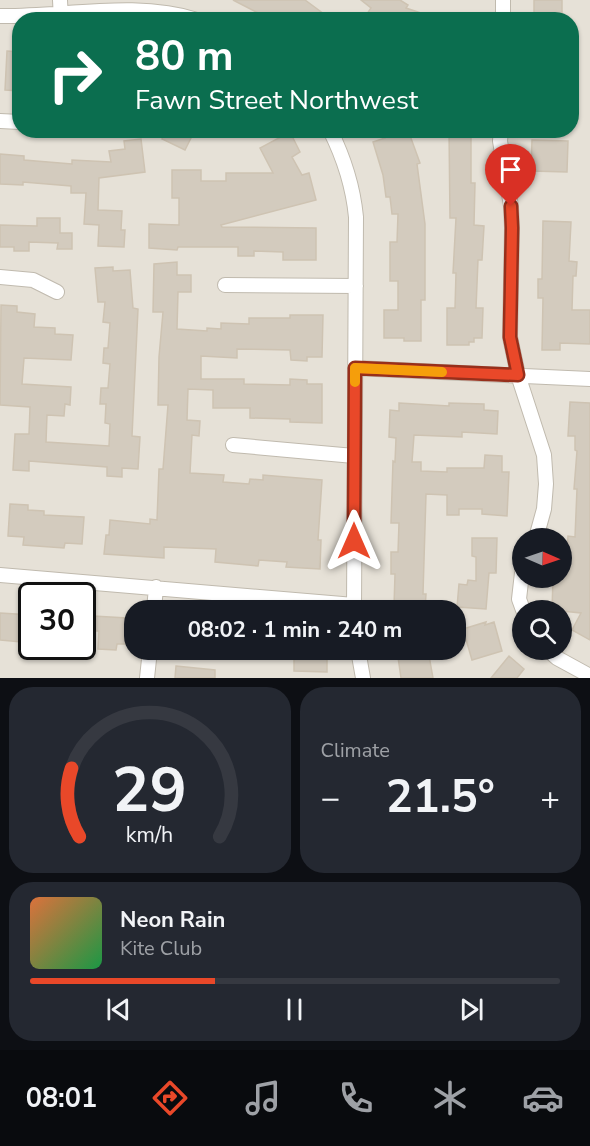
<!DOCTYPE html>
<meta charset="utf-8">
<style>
:root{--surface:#171b24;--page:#242831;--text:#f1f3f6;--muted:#9ea1a6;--line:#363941;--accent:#e94829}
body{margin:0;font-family:"Nunito Sans",sans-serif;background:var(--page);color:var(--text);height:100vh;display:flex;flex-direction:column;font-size:22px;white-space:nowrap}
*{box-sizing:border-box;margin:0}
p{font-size:20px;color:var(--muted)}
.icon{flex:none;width:33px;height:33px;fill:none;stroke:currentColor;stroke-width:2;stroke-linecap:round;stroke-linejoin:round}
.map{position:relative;height:678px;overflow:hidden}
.panel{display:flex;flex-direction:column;gap:9px;padding:9px;background:#0d0f14;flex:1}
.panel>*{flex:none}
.guide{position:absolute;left:12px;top:12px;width:567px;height:126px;border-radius:24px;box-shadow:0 2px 4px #0004;background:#0b6e4f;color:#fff;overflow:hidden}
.needle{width:39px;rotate:92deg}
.controls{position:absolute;left:512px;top:528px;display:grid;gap:12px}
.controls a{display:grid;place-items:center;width:60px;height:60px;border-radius:50%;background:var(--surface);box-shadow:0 2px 4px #0004;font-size:30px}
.speed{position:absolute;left:18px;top:582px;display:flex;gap:12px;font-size:30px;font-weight:700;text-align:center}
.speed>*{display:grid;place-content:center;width:78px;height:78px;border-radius:50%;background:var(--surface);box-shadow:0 2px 4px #0004;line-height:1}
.speed .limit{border:3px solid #111;border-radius:9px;background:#fff;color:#111}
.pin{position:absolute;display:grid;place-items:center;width:51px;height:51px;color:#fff;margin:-62px -26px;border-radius:50% 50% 50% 0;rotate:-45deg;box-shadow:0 0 6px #0007}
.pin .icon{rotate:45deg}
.me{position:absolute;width:66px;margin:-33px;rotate:0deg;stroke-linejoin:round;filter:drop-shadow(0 0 4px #0008)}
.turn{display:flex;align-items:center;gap:21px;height:126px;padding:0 24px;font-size:27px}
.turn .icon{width:78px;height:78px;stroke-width:2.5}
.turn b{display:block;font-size:42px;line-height:51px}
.big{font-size:45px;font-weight:700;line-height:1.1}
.panel .widget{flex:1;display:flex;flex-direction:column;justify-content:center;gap:9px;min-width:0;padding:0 21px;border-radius:24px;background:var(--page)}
.panel .dial{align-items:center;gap:0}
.dial svg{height:156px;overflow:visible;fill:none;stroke:var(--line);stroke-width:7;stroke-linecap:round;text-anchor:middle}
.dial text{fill:var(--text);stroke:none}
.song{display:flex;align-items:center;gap:18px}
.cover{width:72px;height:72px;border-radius:9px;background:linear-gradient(135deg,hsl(20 70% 55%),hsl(140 70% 35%))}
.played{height:6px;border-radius:3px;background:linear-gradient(90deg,var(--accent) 35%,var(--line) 35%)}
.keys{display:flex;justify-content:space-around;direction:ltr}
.heat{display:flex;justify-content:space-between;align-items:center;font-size:33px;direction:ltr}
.panel .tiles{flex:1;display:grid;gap:9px;grid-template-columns:1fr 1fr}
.widget:last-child{grid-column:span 2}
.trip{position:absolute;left:124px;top:600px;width:342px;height:60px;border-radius:24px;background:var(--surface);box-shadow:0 2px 4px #0004;font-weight:700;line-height:60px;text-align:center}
.tab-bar{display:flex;height:96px;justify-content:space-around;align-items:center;background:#090b0e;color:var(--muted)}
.tab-bar .icon{width:42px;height:42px}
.tab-bar .current{color:var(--accent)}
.tab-bar b{font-size:27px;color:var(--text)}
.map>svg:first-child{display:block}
.residential{fill:#e6e1d7;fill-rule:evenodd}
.building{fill:#d3cbbe;stroke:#cec3b2;stroke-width:1.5}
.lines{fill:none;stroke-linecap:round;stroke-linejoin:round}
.minor-casing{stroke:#c0baae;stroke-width:16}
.minor{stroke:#fff;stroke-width:14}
.route-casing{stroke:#972f1b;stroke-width:15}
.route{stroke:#e94829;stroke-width:10}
.slow{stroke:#f59e0b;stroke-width:10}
</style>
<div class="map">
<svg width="590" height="678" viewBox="0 0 590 678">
<rect width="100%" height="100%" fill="#f3f0e8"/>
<path class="residential" d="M0 0H590V678H0ZM20 20H572V130H20ZM522 538H561V578H522ZM32 596H82V646H32ZM135 610H456V650H135ZM522 610H561V650H522Z"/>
<path class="building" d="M233 0H305L332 20H272Z
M361 0H400L408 5 406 8 433 17V20H363L371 8Z
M534 0H562V20H534Z
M7 51 20 52V91L5 90Z
M167 130H195L185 150 162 139Z
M380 130H408L420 163 417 164 425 224V300H421V341H404V338H384V310H398V281H390V242H397L398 214H392L390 197H386L383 175 373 142 385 138Z
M449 130H471V183H475L474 225 484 226 482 260H478L476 308H483L482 338H474V342H469V345H447V308H455L456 273H453L456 218H450Z
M290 132 300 152 292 157 302 175 309 173 316 200 221 225 222 227 316 228V260H283V252L254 251V256H238V247H178L177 250 149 248V224L179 225V198H172V170H201V181H226V173H273L260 148Z
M141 139 145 172 99 178 98 210 122 211 121 230H125L124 247 98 246 99 225 84 224 86 193H71V186L23 182V185L0 184V154L24 156V160L72 164V160L111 162 109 151 125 149 124 141Z
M532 140 568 141 567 172 531 171Z
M37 218H60V233H72V249H57L58 243 29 242V251H14V247H0V225L37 226Z
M543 221 571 222 569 261 577 262 576 276H573L572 310H590V344L560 343V350H542L543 298H538V279H542Z
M177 262V275H191V292H178L177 329 207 331V328L221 329V323L249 324V318H290V315H323L322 357H307V361L291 360 290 350 237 349V358L201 356V379H244V384L290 385V379L307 380V384H322V423L290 422V419L250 418V408H213V390L188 389 187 420 200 421 199 436 192 435 190 473 224 475 223 482 249 484 250 479 263 480V475L322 480 318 540H321L320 569 286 567 287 562 259 560 258 566 215 562 216 549 164 547V558L104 554 106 535H109L110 520 150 524V519L157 520 159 469H163L168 405H158L159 357 163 312H153L154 264Z
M113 267V271L130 270 133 308 138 309 132 436 140 437 138 469 122 468V477L107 476V467L29 461V471L13 470 15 434H29L30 407 0 405 1 305 17 306V312L35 314 34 327 55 328V334L73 335 71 360 24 358 22 384 71 387 70 405 65 404 64 416 47 415 46 442 109 446 110 424 105 423 106 404H100L101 388H108L110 364 103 363 104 348H108L110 323 103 322 105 302H98L95 268Z
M570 402 590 403V640L572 630 581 613 552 610 553 578H561V572H566L568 536 575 537 577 489H574L577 451 575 450V436H568Z
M399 403 449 406V403L484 404V410L498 411 497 434 462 432V437L414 435 412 462H421V471L447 472V468H484L485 455 502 456V472H509L507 516 482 514V509H459V515H447V495L426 494 423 594H426L425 610H399L400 606H394L395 574H391V552H398L399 523H391L393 461 395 462 396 438 389 437 390 410 399 411Z
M10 504 28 505V510L44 511V515L84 517 82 544 65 543 64 548 23 545 24 537 8 536Z
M472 538H497L496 573H489L486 609 457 607 459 584 467 585 468 580 476 581V557L472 556Z
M0 613 32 615V643L0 640Z
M93 616 127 618 125 644H117L116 650 98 649 99 631H92Z
M486 622 485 625 494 622 502 651 472 660 463 629Z
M294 650H327V672L294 671Z
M397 650H428L433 678H401Z
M509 656 524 669 517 678H491Z
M176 666 215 670V678H175Z"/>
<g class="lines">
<defs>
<path id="minor" d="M60 0 61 20
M0 16C63 17 137 0 197 20
M503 20V0
M0 121 20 122
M330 130C344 158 353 186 356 217L354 610
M501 130 500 141 511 206 512 228 510 337 518 375 544 455 546 484 544 509 536 538
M0 277 33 280 57 292
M225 285 356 286
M355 368 590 379
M233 445 354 456
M522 573 519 599 523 610
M0 575 354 605
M154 610 156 587
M358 650 363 678
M548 650 557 658 590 676
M147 678 150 650"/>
</defs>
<use href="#minor" class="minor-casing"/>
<use href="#minor" class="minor"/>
</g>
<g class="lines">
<defs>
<path id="route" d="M354 541 355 368 518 375 510 337 512 228 511 206"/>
</defs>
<use href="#route" class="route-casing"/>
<use href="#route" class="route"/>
<path class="slow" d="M355 382V368L442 372"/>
</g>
</svg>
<div class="controls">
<a><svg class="needle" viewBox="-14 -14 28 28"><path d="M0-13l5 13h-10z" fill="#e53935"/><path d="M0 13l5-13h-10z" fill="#9ea1a6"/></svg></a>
<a><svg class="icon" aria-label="search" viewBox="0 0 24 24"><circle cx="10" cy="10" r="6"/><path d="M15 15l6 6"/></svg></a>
</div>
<div class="speed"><div class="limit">30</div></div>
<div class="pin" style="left:511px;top:206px;background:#d93025"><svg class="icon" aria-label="arrive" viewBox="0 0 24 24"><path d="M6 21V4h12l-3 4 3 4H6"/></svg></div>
<svg class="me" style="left:354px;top:541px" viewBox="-20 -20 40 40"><path d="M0-17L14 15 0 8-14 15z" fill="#e94829" stroke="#fff" stroke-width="4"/></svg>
<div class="trip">08:02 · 1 min · 240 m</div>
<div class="guide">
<div class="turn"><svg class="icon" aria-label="right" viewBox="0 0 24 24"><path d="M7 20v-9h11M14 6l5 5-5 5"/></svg><div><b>80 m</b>Fawn Street Northwest</div></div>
</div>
</div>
<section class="panel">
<div class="tiles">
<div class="widget dial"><svg viewBox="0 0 100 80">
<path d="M14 69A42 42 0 1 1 86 69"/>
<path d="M14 69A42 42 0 0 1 10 34" stroke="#e94829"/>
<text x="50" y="56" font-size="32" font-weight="700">29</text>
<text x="50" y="72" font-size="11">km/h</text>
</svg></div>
<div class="widget"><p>Climate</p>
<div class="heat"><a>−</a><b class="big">21.5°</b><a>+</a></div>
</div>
<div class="widget">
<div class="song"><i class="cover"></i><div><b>Neon Rain</b><p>Kite Club</p></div></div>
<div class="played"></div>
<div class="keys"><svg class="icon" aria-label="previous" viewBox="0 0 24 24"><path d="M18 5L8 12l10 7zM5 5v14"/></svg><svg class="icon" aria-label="pause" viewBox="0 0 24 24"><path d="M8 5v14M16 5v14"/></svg><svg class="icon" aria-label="next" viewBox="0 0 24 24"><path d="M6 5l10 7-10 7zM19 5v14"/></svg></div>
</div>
</div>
</section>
<nav class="tab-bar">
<b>08:01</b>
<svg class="icon current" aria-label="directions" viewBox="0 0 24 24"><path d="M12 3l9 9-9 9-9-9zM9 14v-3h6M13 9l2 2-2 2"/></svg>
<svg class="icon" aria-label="music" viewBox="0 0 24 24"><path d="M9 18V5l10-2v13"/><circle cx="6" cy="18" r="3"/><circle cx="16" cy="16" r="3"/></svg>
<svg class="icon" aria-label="phone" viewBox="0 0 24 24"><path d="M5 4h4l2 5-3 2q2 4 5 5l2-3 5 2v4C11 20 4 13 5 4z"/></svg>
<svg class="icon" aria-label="climate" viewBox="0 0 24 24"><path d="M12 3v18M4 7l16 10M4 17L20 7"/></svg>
<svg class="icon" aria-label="car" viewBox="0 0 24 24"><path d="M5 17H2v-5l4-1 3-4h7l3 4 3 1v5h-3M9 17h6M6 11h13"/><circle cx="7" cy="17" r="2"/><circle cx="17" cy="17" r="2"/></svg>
</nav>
